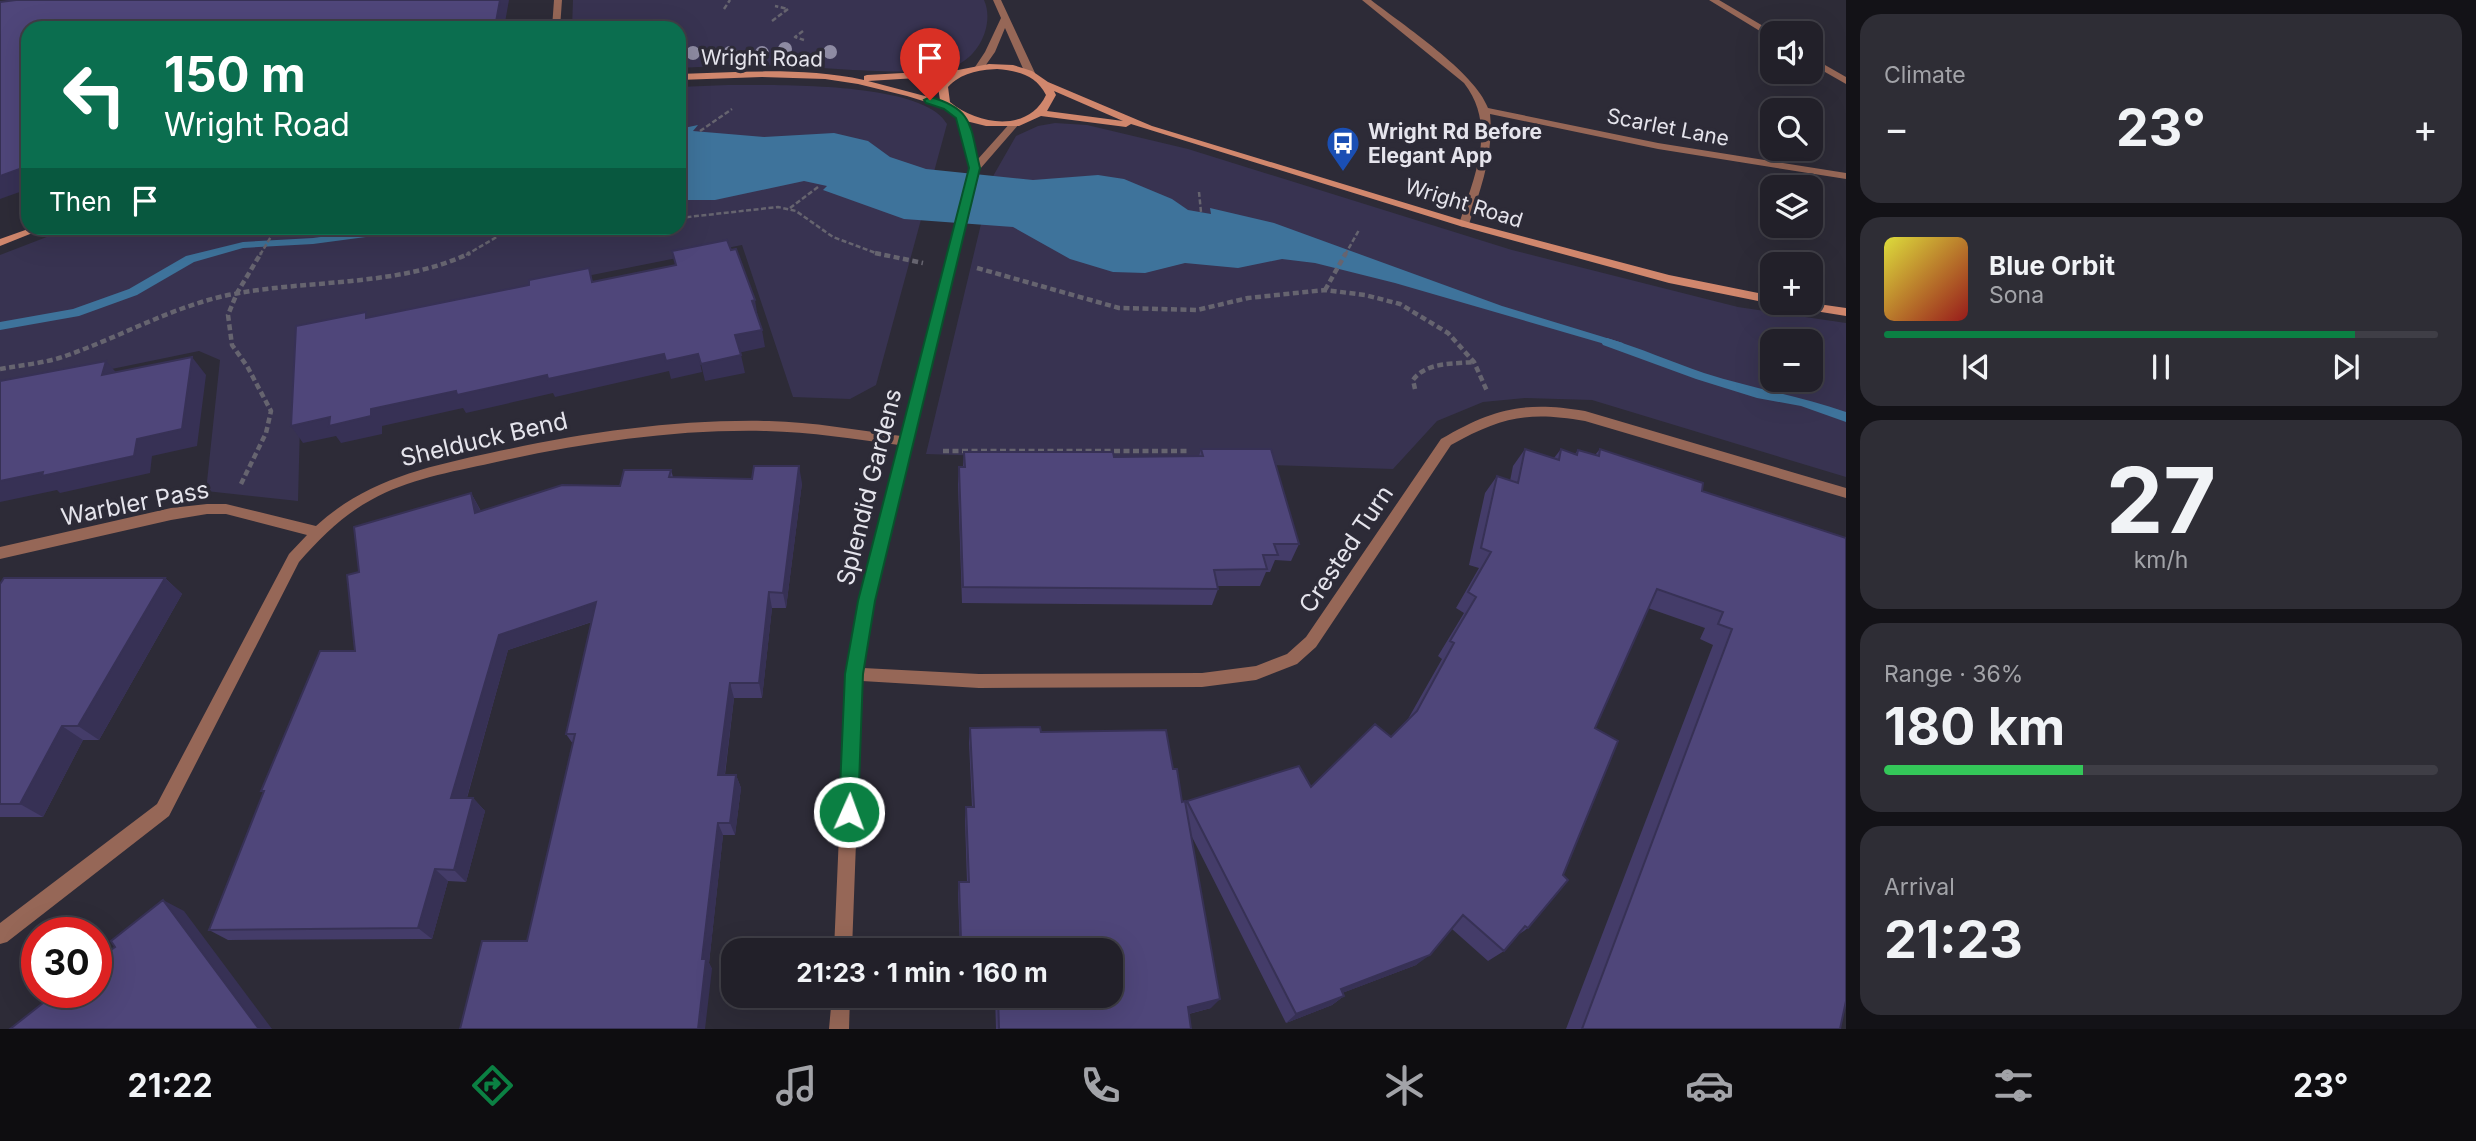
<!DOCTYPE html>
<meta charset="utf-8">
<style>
:root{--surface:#222029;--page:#2e2d35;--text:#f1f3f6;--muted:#a2a3a8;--line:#3f3e46;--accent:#0b8043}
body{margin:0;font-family:Inter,sans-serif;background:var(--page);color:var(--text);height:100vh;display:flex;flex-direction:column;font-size:26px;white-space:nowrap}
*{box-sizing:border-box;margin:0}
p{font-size:23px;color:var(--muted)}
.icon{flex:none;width:38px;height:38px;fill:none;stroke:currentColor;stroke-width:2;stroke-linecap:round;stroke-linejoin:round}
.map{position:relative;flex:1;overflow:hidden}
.sheet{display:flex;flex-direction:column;gap:14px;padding:14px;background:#131217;width:630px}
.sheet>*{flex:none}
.hud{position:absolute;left:21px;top:21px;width:665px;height:214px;border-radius:21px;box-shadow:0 7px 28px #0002,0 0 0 2px var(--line);background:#0b6e4f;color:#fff;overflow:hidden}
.fabs{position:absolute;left:1760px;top:21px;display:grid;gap:14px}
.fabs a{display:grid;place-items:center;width:63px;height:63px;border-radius:14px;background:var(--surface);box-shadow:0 7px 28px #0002,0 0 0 2px var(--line);font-size:35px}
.speed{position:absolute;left:21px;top:917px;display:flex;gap:14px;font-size:35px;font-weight:700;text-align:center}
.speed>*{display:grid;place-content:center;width:91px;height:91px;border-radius:50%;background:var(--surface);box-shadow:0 7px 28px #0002,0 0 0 2px var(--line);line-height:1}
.speed .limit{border:10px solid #d22;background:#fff;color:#111}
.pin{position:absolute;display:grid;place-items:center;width:60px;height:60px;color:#fff;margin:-72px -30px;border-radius:50% 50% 50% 0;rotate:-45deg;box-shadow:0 0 7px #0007}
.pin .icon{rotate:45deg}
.me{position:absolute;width:77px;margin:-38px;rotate:2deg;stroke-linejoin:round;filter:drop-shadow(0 0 5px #0008)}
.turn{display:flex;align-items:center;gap:24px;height:147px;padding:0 28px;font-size:32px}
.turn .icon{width:91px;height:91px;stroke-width:2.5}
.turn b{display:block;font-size:49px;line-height:60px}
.then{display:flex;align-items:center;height:66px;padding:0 28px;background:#0003;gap:14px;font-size:26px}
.big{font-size:52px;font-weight:700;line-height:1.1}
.sheet .widget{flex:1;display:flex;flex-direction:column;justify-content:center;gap:10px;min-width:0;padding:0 24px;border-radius:21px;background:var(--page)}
.sheet .dial{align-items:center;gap:0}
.dial b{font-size:91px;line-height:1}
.song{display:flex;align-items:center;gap:21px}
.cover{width:84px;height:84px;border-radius:10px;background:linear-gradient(135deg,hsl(60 70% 55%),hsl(0 70% 35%))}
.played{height:7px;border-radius:4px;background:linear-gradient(90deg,var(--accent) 85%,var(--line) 85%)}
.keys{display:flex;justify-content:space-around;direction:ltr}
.heat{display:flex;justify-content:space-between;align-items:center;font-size:38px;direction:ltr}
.charge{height:10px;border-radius:5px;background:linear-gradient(90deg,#34c759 36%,var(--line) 0)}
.trip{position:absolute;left:721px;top:938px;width:402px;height:70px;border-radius:21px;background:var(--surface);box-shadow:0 7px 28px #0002,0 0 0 2px var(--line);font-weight:700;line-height:70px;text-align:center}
.tabs{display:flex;height:112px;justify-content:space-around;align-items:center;background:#0e0d10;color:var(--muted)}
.tabs .icon{width:49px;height:49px}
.tabs .on{color:var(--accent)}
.tabs b{font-size:32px;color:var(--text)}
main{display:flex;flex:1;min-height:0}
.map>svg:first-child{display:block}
.green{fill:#383351;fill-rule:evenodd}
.water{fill:#3e739b}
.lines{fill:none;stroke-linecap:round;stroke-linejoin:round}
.stream{fill:#3e739b;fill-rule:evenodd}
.path-far1{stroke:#66646f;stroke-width:2.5;stroke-dasharray:5 2.5;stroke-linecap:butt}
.path{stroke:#66646f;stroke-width:4.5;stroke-dasharray:6 3.5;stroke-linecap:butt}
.street{fill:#966757;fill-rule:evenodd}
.secondary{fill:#d1876d;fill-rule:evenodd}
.tree{fill:#8e8ba3}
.wall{fill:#443c69}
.shaded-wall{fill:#373155}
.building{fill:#4f467a;stroke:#373155;stroke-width:2}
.route{fill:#0b8043;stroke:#07532c;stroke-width:2}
.labels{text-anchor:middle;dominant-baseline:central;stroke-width:7;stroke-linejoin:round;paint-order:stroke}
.far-street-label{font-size:21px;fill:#e5e4ec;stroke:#2d2b37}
.far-poi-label{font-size:21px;font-weight:bold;fill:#e5e4ec;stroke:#2d2b37;text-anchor:start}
.street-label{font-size:24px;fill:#e5e4ec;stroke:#2d2b37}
</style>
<main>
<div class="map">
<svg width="1846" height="1029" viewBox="0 0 1846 1029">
<rect width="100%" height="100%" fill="#2d2b37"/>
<path class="green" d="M573 0H984C994 22 981 53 959 64 928 79 826 67 787 66 751 65 715 66 679 68V28H572Z
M728 85C773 85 924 81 947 124L876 385 850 399 793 397 742 245 322 329 302 346 298 501 206 491 220 360 199 351 0 392V255L70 228H679V87Z
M1055 123 1087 125 1188 149 1512 250 1738 307 1846 323V477L1592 400 1525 398 1483 402 1437 421 1393 469 926 454 992 178 1016 136 1038 126ZM1773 341H1811V380H1773Z"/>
<path class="water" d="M698 125 693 131 764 137 834 133 868 141 890 157 926 169 1033 180 1098 175 1124 179 1172 199 1188 210 1211 214 1210 208 1274 223 1502 306 1623 343 1625 348 1615 347 1395 283 1315 263 1282 259 1238 268 1185 263 1145 273 1113 272 1070 259 1013 227 904 219 823 190 827 186 804 181 715 200H679V129Z"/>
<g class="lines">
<path class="stream" d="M389 228H416L411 231 313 244 243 248 194 262 137 295 79 316 0 330V322L73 309 129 289 186 256 243 242 313 238Z
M1607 338C1640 348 1672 362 1704 373 1751 388 1799 396 1846 412V422L1801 406 1757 398 1696 379 1603 345 1601 342 1603 339Z"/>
<path class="path-far1" d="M724 9 730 0
M772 21 788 9 775 6
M803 31 795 37 804 40
M700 131 732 109
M1199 192 1201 212
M790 208 818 187
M679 218 778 207 796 211 833 237 881 255
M260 255 276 228
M466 255 512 228
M1345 255 1359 230"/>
<path class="path" d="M875 253 923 263
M977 268 1119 308 1197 310 1248 298 1325 290 1365 295 1400 304 1448 333 1474 362 1487 391
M1325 290 1346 253
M0 369C22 365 47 363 68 355 125 335 179 303 239 293 311 280 402 286 470 253
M1415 389 1413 380C1426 362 1453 364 1474 362
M943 451H1188
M241 484 266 433 271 411 247 366 232 345 228 315 237 293 261 253"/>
<path class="street" d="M554 0H562L560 28H552Z
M993 0H1001L1035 73 1033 75 1025 73 1005 28 995 52 983 69 975 67 985 52 1001 18Z
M1362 0H1371C1403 25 1475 72 1488 108L1658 143 1846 173V179L1658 149 1490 114C1494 153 1481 188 1469 224L1464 227 1460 226 1459 224C1474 177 1498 127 1464 83Z
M1709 0H1719L1775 33H1773V39Z
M1811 57 1846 77V84L1811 64Z
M962 113 967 116 978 159 1012 121 1020 123 980 169 873 601 863 668 979 674 1202 673 1256 666 1287 654 1306 637 1441 439C1494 408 1525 401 1585 411L1846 488V498L1585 421C1528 411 1501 417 1451 445L1316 647 1297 664 1256 680 1202 687 979 688 862 681 852 950H834L846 674 859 601 899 445C855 439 811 432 766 431 674 429 582 443 492 463 451 472 408 479 371 500 343 515 320 538 299 562L169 816 7 942 0 944V923L157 804 289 554 307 535 226 514H207L171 520 0 559V547L171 508 207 504H226L316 526C366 480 426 467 490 453 581 433 675 419 769 421 813 422 857 430 901 436L970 168 957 116Z
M832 996H850L849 1029H829Z"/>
<path class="secondary" d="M989 64 1013 65 1032 71 1048 82 1152 126 1468 222 1669 275 1773 296V303H1777L1773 304 1669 283 1460 226 1131 124 1126 127 1041 116 1019 126H986L966 121 946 108 907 96 858 84 825 79 762 77 679 80V74C740 72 803 67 864 80V76L867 75 958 70ZM997 69C1018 71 1036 75 1046 95 1028 133 978 125 950 102L948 87C961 73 978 70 997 69ZM949 76 938 87 940 100 868 81ZM1054 91 1123 121 1047 111 1056 95Z
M31 228H45L0 246V239Z
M1784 303H1811L1846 308V316L1790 307Z"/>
</g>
<g class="tree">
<circle cx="785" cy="49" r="7"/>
<circle cx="830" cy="52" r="7"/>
<circle cx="693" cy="53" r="7"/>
<circle cx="730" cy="53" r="7"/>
<circle cx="762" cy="53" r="7"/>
</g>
<path class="wall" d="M1201 449 1299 544 1291 561 1275 560 1270 572H1266L1260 586H1217L1218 589 1212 605 962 603 958 484 959 467H963L964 452 1114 457 1199 456Z
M1525 449 1554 458 1561 449 1575 454 1578 450 1595 455 1600 449 1702 491 1840 1029H1566L1713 645 1700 639 1705 628 1648 608 1595 728 1528 928 1518 935 1504 951 1488 961 1452 929 1416 965 1342 993 1344 996 1332 1005 1286 1023 1191 835 1211 1008 1189 1014 1191 1029H996L995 996H1111V950H960L958 893 959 882H967L965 820 966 807H972L969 742 970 728 1041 732 1173 769 1182 802 1186 804 1187 801 1311 787 1391 737 1408 719 1442 659 1438 656 1464 613 1456 608 1479 568 1469 565 1485 493 1497 476 1510 481 1513 466Z
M671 470 673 477 802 483 786 608H772L762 698H734L725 775H736L741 788 735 835H723L709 963 712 969 527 941 573 744 566 734 592 622 508 650 467 798H473L485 811 466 882 448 881 432 939 228 940 209 930 264 793 261 791 355 651 359 572 471 493 481 511 620 486Z
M165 578 182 594 99 740H83L43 817H0V584Z"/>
<path class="shaded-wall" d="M500 0H509L504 28H489L487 24Z
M28 166V189L0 199V176Z
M755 300 758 318 752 301Z
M762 330 765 347 738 353 735 335Z
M664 354H698L702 372 671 379 669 371 555 397 553 393 466 413 463 408 382 426V434L341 443 336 436 303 443 291 426 456 391Z
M741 355 745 373 705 381 701 364Z
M192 357 206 375 197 446 152 456 150 473 60 493 57 490 0 502V481L137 439Z
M106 361 121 378 102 375Z
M799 466 802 483 786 608 783 593Z
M471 493 480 510 485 530 475 513Z
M165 578 182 594 99 740 78 726Z
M769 592 772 608 762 698 759 683Z
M596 602 603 618 508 650 463 811 451 798 499 635Z
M730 683 734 698 723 788 718 775Z
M62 726 83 740 43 817 20 804Z
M736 775 741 788 735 835 730 823Z
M473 798 485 811 466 882 454 870Z
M718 823 723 835 709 963 712 969 705 1029H698L702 959Z
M435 869 448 881 432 939 418 928Z
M163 900 184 911 272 1029H259Z
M1430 955 1416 965 1329 998 1341 989Z
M1344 996 1332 1005 1286 1023 1296 1014Z
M1220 999 1211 1008 1180 1016 1188 1007Z"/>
<path class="building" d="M16 0H500L496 22 487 24 490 28H28V166L0 176V2Z
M727 240 731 250 736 249 755 300 752 301 762 330 735 335 741 355 701 364 698 354 666 361 664 354 548 379 547 375 457 395 456 391 371 409V416L329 426 330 417 291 426 296 326 366 312V318L529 285V280L589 268 592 282 676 265 672 251Z
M192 357 182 429 137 439 134 456 42 476 43 472 0 481V381L106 361 102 375Z
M1201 449H1271L1299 544H1274L1278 555H1263L1267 569 1214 570 1218 589 963 587 959 467H965L964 452H1113L1114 457 1203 456Z
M1525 449 1559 460 1561 449 1577 455 1578 450 1599 456 1600 449 1703 483 1702 491 1846 538V1001L1840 1029H1582L1732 629 1718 624 1723 612 1657 589 1595 728 1618 741 1563 875 1568 880 1528 928 1525 926 1504 951 1463 915 1430 955 1341 989 1344 996 1296 1014 1187 801 1299 766 1311 787 1375 724 1391 737 1417 711 1454 643 1450 641 1476 597 1468 592 1491 552 1481 548 1497 476 1518 483Z
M754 466H799L783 593 769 592 759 683H730L718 775H736L730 823H718L702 959H706L698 1029H460L482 941H527L575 734H566L596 602 499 635 451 798H473L454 870 435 869 418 928 209 930 264 791H261L320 651H355L347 575 359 572 354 527 471 493 475 513 562 485 620 486 624 470H671L669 477 752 479Z
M4 578H165L78 726H62L20 804H0V584Z
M1040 727 1041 732 1166 730 1173 769H1177L1182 802 1185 801 1220 999 1188 1007 1191 1029H999L998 996H1111V950H996L995 941 961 940 959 882H969L966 807H974L970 728Z
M163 900 259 1029H10L57 992H96V961L115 947 111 941Z"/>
<path class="route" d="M930 97C975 109 970 128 980 168L875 601 863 674 858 812 855 819 849 822 842 819 839 812 845 674 858 601 969 168 956 118 944 109 926 103 924 100Z"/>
<defs>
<symbol id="bus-pin" viewBox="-11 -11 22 30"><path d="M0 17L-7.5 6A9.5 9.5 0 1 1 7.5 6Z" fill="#1a4fb4" stroke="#2d2b37"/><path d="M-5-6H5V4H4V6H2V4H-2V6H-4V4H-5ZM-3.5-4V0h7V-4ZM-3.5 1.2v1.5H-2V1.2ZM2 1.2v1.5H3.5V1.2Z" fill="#fff"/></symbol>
</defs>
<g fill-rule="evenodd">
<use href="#bus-pin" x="1324" y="124" width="38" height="52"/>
</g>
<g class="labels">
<g class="far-street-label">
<text transform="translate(762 58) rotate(1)">Wright Road</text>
<text transform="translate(1668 127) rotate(11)">Scarlet Lane</text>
<text transform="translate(1464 203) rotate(17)">Wright Road</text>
</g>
<g class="far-poi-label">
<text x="1368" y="131">Wright Rd Before<tspan x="1368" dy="24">Elegant App</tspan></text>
</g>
<g class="street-label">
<text transform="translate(484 439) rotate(-13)">Shelduck Bend</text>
<text transform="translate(869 487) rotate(-76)">Splendid Gardens</text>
<text transform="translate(135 503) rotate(-11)">Warbler Pass</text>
<text transform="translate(1346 549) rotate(-56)">Crested Turn</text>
</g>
</g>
</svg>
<div class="fabs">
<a><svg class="icon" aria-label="sound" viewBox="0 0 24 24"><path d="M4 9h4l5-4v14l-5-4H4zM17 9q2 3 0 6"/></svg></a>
<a><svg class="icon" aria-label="search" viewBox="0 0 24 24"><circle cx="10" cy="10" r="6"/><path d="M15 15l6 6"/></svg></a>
<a><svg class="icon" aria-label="layers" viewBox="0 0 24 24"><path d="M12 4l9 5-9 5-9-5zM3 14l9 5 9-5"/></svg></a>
<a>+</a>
<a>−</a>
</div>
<div class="speed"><div class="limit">30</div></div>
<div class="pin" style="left:930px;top:100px;background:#d93025"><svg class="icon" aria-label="arrive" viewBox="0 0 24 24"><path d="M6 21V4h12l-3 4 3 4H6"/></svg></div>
<svg class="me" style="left:849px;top:812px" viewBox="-20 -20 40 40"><circle r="17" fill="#0b8043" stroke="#fff" stroke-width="3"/><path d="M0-11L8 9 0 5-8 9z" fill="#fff"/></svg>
<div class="trip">21:23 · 1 min · 160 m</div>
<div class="hud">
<div class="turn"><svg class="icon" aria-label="left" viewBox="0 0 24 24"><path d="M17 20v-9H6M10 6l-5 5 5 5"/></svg><div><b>150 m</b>Wright Road</div></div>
<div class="then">Then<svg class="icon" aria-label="arrive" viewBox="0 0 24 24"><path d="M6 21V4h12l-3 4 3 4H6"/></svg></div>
</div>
</div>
<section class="sheet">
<div class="widget"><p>Climate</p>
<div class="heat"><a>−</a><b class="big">23°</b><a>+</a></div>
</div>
<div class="widget">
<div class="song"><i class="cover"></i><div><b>Blue Orbit</b><p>Sona</p></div></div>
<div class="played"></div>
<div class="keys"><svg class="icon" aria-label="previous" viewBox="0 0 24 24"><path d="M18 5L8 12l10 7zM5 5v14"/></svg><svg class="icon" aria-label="pause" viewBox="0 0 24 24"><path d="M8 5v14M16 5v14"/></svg><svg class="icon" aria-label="next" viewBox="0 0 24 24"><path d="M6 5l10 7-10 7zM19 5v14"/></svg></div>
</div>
<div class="widget dial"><b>27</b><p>km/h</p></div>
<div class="widget"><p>Range · 36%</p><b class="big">180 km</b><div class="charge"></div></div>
<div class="widget"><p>Arrival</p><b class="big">21:23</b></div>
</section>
</main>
<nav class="tabs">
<b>21:22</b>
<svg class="icon on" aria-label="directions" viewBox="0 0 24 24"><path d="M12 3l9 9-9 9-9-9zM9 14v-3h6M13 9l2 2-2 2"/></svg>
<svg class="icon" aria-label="music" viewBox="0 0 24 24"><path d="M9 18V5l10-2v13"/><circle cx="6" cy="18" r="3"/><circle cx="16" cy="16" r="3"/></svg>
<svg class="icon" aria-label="phone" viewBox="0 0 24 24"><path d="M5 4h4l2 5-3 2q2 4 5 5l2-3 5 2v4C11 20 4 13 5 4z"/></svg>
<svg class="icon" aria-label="climate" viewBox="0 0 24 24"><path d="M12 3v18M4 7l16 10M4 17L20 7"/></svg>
<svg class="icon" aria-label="car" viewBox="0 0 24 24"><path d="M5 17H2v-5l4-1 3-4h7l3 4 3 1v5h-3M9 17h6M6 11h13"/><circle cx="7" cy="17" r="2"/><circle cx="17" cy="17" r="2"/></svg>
<svg class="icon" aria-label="filters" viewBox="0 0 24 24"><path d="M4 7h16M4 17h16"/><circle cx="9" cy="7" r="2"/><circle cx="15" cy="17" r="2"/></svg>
<b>23°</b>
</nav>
